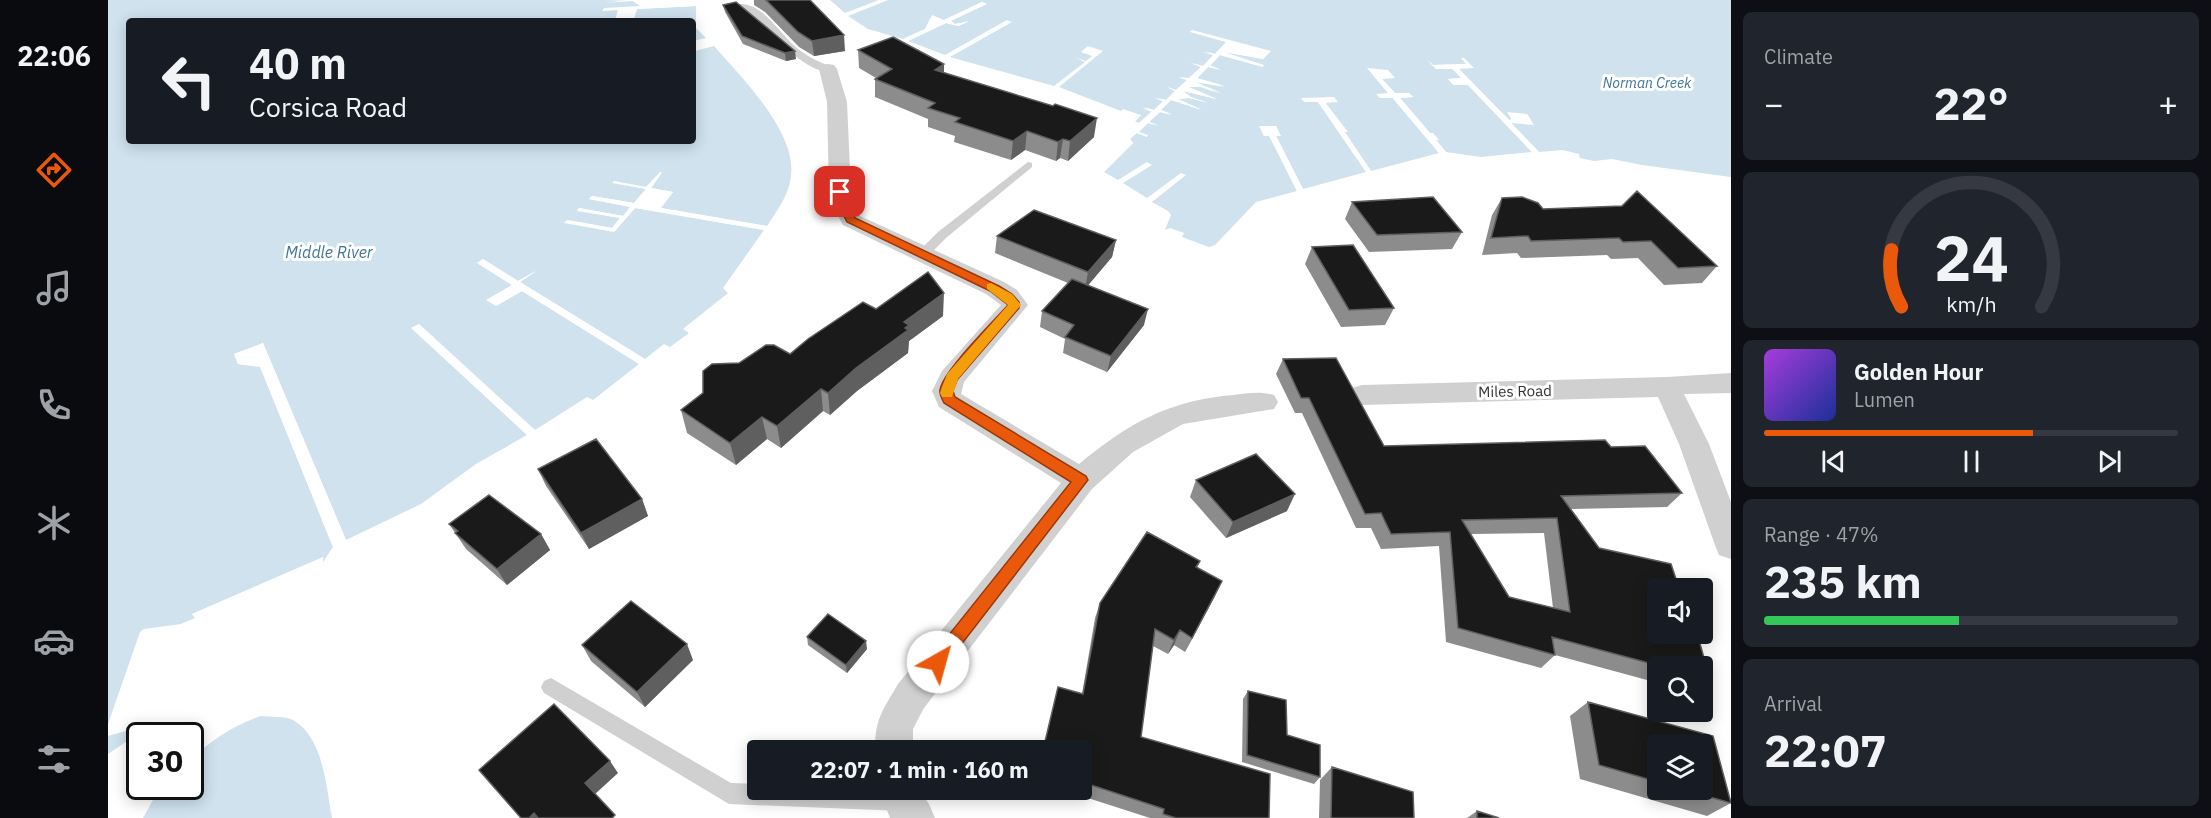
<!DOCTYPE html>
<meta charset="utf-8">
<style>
:root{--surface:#171b24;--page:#20242c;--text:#f1f3f6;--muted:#9ea1a6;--line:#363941;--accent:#ea580c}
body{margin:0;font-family:"IBM Plex Sans",sans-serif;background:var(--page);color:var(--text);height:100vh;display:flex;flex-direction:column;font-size:22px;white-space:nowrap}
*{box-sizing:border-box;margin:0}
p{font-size:20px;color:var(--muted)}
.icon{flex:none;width:33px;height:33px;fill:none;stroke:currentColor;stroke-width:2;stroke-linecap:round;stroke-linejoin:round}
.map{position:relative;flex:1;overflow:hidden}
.sheet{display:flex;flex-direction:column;gap:12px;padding:12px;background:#0d0f14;width:480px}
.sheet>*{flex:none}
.top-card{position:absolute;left:18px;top:18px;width:570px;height:126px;border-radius:6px;box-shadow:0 3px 15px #0003;background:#171b24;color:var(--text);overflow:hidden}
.buttons{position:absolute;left:1539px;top:578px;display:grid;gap:12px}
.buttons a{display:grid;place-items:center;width:66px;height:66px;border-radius:6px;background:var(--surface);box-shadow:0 3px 15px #0003;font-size:30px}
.speed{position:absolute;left:18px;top:722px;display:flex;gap:12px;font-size:30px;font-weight:700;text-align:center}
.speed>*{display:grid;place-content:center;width:78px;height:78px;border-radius:50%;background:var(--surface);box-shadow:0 3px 15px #0003;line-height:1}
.speed .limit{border:3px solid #111;border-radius:9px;background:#fff;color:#111}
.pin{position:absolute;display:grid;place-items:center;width:51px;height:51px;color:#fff;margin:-26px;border-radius:12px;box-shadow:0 3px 9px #0006}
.me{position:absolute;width:66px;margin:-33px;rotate:38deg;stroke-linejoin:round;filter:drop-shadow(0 0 4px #0008)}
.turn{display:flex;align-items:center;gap:21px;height:126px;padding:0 24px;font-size:27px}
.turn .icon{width:78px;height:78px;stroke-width:2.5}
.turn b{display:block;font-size:42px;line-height:51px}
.big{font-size:45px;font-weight:800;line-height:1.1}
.sheet .tile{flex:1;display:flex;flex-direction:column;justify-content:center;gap:9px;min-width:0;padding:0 21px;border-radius:9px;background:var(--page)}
.sheet .dial{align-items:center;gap:0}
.dial svg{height:156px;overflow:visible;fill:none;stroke:var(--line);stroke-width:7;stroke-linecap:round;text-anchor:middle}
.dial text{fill:var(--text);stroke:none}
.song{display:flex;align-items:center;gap:18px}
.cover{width:72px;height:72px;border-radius:9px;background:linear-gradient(135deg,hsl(280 70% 55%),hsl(230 70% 35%))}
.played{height:6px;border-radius:3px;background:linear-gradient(90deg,var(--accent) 65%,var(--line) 65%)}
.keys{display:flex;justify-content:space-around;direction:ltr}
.heat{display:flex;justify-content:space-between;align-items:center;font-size:33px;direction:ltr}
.charge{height:9px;border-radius:4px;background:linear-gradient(90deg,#34c759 47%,var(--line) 0)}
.trip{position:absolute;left:639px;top:740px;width:345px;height:60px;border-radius:6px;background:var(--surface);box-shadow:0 3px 15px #0003;font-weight:800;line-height:60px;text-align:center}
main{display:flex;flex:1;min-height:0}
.tab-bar{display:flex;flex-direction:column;width:108px;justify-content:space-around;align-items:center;background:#090b0e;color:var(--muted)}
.tab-bar .icon{width:42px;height:42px}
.tab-bar .active{color:var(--accent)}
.tab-bar b{font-size:27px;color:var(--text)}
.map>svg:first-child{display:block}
.water{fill:#cfe2ee}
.pier{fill:#fff}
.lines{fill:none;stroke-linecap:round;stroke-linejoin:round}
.service{fill:#d0d0d0;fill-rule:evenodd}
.minor{fill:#d0d0d0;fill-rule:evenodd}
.wall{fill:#8c8c8c;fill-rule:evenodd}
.shaded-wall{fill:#5f5f5f}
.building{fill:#1a1a1a;stroke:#5f5f5f;stroke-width:1.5;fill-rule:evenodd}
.route{fill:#ea580c;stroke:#983908;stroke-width:1.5}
.slow{fill:#f59e0b}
.labels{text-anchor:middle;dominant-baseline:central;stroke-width:6;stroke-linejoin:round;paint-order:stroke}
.far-water-label{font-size:14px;font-style:italic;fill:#3f7597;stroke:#fff}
.street-label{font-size:15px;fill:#333;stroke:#fff}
.water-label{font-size:16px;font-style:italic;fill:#3f7597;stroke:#fff}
</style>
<main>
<nav class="tab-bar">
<b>22:06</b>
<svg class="icon active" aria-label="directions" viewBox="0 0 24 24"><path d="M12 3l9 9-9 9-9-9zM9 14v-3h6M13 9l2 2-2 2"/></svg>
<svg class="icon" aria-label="music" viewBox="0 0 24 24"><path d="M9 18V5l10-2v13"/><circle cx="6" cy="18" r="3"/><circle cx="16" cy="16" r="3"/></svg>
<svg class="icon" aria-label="phone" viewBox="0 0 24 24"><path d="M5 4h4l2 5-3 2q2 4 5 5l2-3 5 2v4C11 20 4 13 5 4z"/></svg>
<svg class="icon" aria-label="climate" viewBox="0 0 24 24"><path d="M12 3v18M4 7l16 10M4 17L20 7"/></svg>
<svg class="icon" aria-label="car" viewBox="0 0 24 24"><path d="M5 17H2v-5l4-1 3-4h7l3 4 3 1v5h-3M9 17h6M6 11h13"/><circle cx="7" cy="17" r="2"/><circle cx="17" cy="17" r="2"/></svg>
<svg class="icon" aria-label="filters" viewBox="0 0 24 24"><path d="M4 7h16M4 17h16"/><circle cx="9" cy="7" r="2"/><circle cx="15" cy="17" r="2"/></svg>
</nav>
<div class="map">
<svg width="1623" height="818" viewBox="0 0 1623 818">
<rect width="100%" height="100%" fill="#fff"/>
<path class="water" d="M0 0H522L495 3 525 1 533 6 510 10 507 21H21V141H585V49L587 51 606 46C633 77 689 132 683 176 681 195 669 211 659 226L552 208 565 192 543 188 554 173 538 187 505 182 538 189 526 203 484 196 481 199 523 207 515 216 471 208 469 210 512 218 504 228 460 220 506 232 527 208 656 230 615 288 620 293 575 329 581 333 562 347 556 344 537 359 412 282 429 271 410 281 375 259 369 263 404 285 379 300 388 306 414 291 531 364 485 400 479 397 427 430 311 324 304 328 419 435 368 464 313 504 238 540 155 343 126 354 130 364 152 366 225 547 215 562V557L84 614 87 618 73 624 36 629 32 632 0 724Z
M722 0H771L737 13Z
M780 0H1623V177L1534 165 1504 159 1486 161 1472 158 1471 154 1455 150 1431 152 1402 122 1425 124 1419 114 1400 113 1404 120H1401L1351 69 1359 64 1325 65 1319 59 1328 69H1344L1354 78 1340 79 1345 85H1360L1424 152 1373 157 1338 152 1328 140 1330 139 1322 133 1292 98 1305 97 1301 93H1287L1273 78H1286L1280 71 1260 69 1331 153 1263 171 1236 132 1239 131 1217 102 1226 97 1197 102H1210L1258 172 1195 189 1168 136H1172L1168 126H1152L1156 136H1161L1189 191 1148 202 1107 245 1101 247 1074 237 1076 233 1062 228 1057 230 1063 215 1060 211 1044 202 1078 175 1073 173 1039 198 1015 183 1044 165 1039 162 1010 180 996 172 1025 143 1022 139 1040 123 1050 126 1041 122 1052 112 1063 115 1053 110 1063 100 1094 110 1070 99 1081 98 1100 103 1083 97 1075 91 1108 99 1080 87H1093L1112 94 1086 82 1117 87 1089 78 1100 67 1111 69 1102 66 1112 55 1155 67 1116 52 1155 59 1162 51 1083 32 1119 42 1107 54 1096 51 1106 55 1095 66 1084 63 1093 67 1081 78H1073L1079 80 1068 90 1059 87 1067 91 1058 100 1048 98 1056 101 1046 110 1036 107 1044 111 1031 123 1027 122 1033 115 1015 109 1013 111 951 87 995 51 980 46 973 52 984 56 978 61 966 57 977 62 946 86 842 57 904 22 899 20 837 55 800 41 838 23 850 26 860 22 847 24 842 21 878 4 874 2 836 20 824 16 817 29 795 39 760 29 740 16Z
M588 6V23L585 25 598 38 585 41V21H525L529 9Z
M153 716C162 717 178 716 185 720 216 738 218 787 224 818H35L46 798 57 786H82L83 759C104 740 126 725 153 716Z
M25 729 34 731 0 754V736Z"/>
<path class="pier" d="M528 0 537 6 589 3 588 6 529 9 525 21H521L524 9 513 10 510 21H507L510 10 494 11 496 8 532 6 525 1H495Z
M874 2 879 4 843 21 847 24 861 21 850 26 838 23 800 41 795 39 817 29 824 15 836 20Z
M1084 30 1163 51 1155 59 1116 52 1156 65 1155 67 1112 55 1102 65 1113 70 1100 67 1089 78 1117 86 1087 82 1114 93 1093 87H1081L1109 99 1075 91 1083 97 1101 103 1081 98 1070 99 1094 110 1063 100 1053 110 1064 114 1052 112 1041 122 1051 125 1040 123 1031 132 1040 135 1039 137 1028 133 1022 139 1025 143 994 174 993 170 1021 142 1020 137 1026 130H1029L1036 123 1031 126 1025 124 1024 121 1031 123 1044 112 1034 108 1046 110 1055 101 1046 98 1058 100 1067 91 1059 87 1068 90 1079 80 1070 77 1081 78 1093 67 1082 63 1095 66 1105 55 1094 52 1107 54 1118 42 1082 32Z
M1353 58H1356L1366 68 1351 69 1401 120 1404 119 1399 112 1419 114 1426 125 1403 123 1431 152H1424L1360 85H1346L1340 79 1353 78 1345 69H1328L1318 59 1325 65 1358 64Z
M1259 68 1280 70 1287 78 1274 79 1287 93H1301L1305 97 1292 98 1322 133H1325L1331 140H1328L1338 152 1331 153 1285 98H1272L1268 94 1280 93Z
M1226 97 1230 102 1217 103 1240 132H1237L1263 171 1258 172 1210 102H1196L1193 98Z
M1151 126H1168L1173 136H1168L1195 189 1192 190 1177 160 1192 190 1189 191 1162 136H1156Z
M552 172H554L543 188 565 192 553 208 659 226 656 230 527 208 506 232 456 223 459 220 504 228 512 218 469 211 471 208 515 216 522 207 481 199 484 196 526 203 538 189 504 183 506 181 538 187Z
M375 259 410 281 429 270 412 282 537 359 534 361 375 263 407 284 406 287 384 300 388 303 415 288 533 362 531 364 414 291 388 306 378 300 404 285 369 263Z
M311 324 405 411 427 430 424 431 311 327 308 329 422 433 419 435 303 328Z
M155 343 238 540 235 541 154 347 130 356 132 361 155 365 227 546 225 547 152 367 130 364 126 354Z
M216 557 212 564 89 615 90 617 87 618 84 614Z"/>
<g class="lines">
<path class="service" d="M631 4C655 2 673 36 690 49 700 57 712 62 723 67V71C693 75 658 21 631 8Z
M920 162 924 163V167L838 238 818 258H810L808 255 810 252 830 232Z
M443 678 623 783 650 784V789H794L801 793 805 800 801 807 794 811 621 804 436 693 433 687 436 681Z"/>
<path class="minor" d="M720 64 726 65 729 69 739 102 743 192 752 216 896 282 909 290 920 305 856 382 853 394 971 464C1021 423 1059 401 1125 395 1139 393 1152 391 1166 395L1170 402 1166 409 1075 424 1025 452 984 489 816 708 805 729V750H767C767 718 775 710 790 684L953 483 831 407 824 391 834 371 893 305 878 294 735 225 724 205 721 192 719 102 711 69 714 65Z
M1623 373V393L1576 394 1601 444 1623 502V559L1611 555 1607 545 1571 444 1550 397 1254 405 1244 402 1240 395 1244 388 1254 385 1559 377Z
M771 789H811L821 804 827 818H782Z"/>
</g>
<path class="wall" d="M646 0H702L737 51 706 56 691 47 657 12 646 5Z
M615 5 688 59 678 61 635 44 617 12Z
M750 50 836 64V72L986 137 960 161 952 158 948 161 917 150 903 160 846 142 847 136 820 127V119L767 97V79L768 78 751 68Z
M1394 198 1435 209 1514 206 1609 266 1594 283 1556 285 1530 258 1503 259 1499 255 1413 258 1409 253 1374 255 1384 215Z
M1244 202 1354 232 1344 249 1261 252 1237 219Z
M889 236 1008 240 1004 257 980 285 1036 325 999 372 955 353 957 339 932 327 934 311 960 283 887 253Z
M1204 247 1286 308 1277 325 1233 327 1197 264Z
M768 309 835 316 801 341 800 353 749 391 722 415 715 411 673 448 659 439 628 465 579 433 573 410 631 363 682 354Z
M1175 359 1276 446 1503 447 1574 493 1559 507 1463 509 1491 548 1600 672 1594 676V666H1550V683L1447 655 1433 668 1338 642 1331 546 1273 549 1263 528H1248L1194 413H1187L1168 374ZM1436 533 1445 608 1401 597 1363 534Z
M430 469 534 499 540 516 481 549 438 486Z
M1088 480 1179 511 1118 538 1082 497Z
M341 524 433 534 442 550 399 585 358 549Z
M1092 561 1089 568 1107 596 1077 652 1066 645 1060 654 1045 646 1033 737 1161 818H1042L952 789H974V694L987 618 992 603Z
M699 637 759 649 739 673 700 645Z
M474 645 585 660 537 707 483 661Z
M1140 691 1179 735 1212 777 1206 784 1134 762 1135 699Z
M1480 702 1605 736 1623 803 1599 816 1472 779 1462 716ZM1550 744H1594V789H1550Z
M1224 767 1306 818H1211L1212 780Z
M1369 811 1391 818H1359Z"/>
<path class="shaded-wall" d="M736 35 737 51 706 56 704 41Z
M687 51 688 59 678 61 677 53Z
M836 64V82L827 70Z
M989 118 986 137 960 161 962 141Z
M919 131 917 150 903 160 905 141Z
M955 139 952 158 948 161 950 142Z
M1008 240 1004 257 977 289 980 272Z
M836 293 835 316 801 341 800 353 749 391 722 415 720 393 796 322Z
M1040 309 1036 325 999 372 1003 356Z
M713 389 715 411 673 448 669 426Z
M654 417 659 439 628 465 622 443Z
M1187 494 1179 511 1118 538 1125 522Z
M534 499 540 516 481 549 473 533Z
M433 534 442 550 399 585 389 569Z
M1114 581 1107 596 1077 652 1084 638Z
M1072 630 1066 645 1060 654 1066 640Z
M758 641 759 649 739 673 738 665Z
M579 644 585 660 537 707 529 692Z
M502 761 510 773 486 795 477 783Z
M426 813 431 818H421Z"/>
<path class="building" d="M658 0H702L736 35 704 41 690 32Z
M628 2 687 51 677 53 634 36 615 5Z
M785 37 836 64 827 70 945 106 947 104 989 118 962 141 955 139 950 142 919 131 905 141 847 122 852 118 820 108 827 103 767 79 784 69 750 50Z
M1529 191 1609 266 1570 268 1543 241 1515 242 1511 238 1423 241 1420 236 1383 238 1394 198 1414 197 1430 203 1435 209 1514 206Z
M1325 197 1354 232 1269 235 1244 202Z
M926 210 1008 240 980 272 889 236Z
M1245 245 1286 308 1241 310 1204 247Z
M820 272 836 293 796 322 801 325 797 328 800 330 748 368 720 393 713 389 669 426 654 417 622 443 573 410 595 393V371L604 364 631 363 658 345H666L682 354 700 339 755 302 768 309Z
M964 279 1040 309 1003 356 957 337 966 325 934 311Z
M1228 358 1276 446 1497 440 1503 447 1537 446 1574 493 1453 496 1491 548 1563 564 1571 588H1550V633H1589L1600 672 1594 671V666H1552L1444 637 1447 655 1350 628 1342 532 1283 534 1273 513 1257 514 1201 398H1193L1175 359ZM1449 518 1462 612 1401 597 1354 520Z
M488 439 534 499 473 533 430 469Z
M1148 454 1187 494 1125 522 1088 480Z
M381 495 433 534 389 569 347 533 350 531 341 524Z
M1039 532 1092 561 1088 567 1114 581 1084 638 1072 630 1066 640 1047 629 1033 737 1162 774 1161 818H1068L1055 814 1056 809 974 782V750H935L950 687 975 694 992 603Z
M523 601 579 644 529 692 474 645Z
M720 614 758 641 738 665 699 637Z
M1140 691 1178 700 1179 735 1212 745V777L1139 755Z
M1480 702 1605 736 1623 803 1574 789H1594V744H1550V782L1491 765Z
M446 704 502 761 477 783 507 815 504 818H430L426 813 421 818H413L371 770Z
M1224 767 1305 792 1306 818H1223Z
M1369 811 1391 818H1369Z"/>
<path class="route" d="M732 188 737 192 747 218 891 286 904 294 911 302V308L849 380 845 391 847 397 978 476 980 480 836 667 830 670 824 667 822 662 824 656 963 482 836 403C834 399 831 394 832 390 834 372 886 321 900 305L882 291 739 222 730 205 727 192Z"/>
<path class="slow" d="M883 283 904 294 913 305 850 379 844 397H834L832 393 839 374 900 305 879 289V284Z"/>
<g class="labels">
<g class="far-water-label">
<text x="1539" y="83">Norman Creek</text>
</g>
<g class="street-label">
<text transform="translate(1407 391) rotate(-1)">Miles Road</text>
</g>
<g class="water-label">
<text x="221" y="252">Middle River</text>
</g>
</g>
</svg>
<div class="buttons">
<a><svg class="icon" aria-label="sound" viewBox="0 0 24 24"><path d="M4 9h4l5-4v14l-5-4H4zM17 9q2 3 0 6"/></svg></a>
<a><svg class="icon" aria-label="search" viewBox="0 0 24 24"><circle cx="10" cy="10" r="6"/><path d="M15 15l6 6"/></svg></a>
<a><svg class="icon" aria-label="layers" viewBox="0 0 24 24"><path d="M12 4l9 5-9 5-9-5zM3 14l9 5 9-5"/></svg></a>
</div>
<div class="speed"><div class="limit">30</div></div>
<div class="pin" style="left:732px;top:192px;background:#d93025"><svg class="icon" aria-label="arrive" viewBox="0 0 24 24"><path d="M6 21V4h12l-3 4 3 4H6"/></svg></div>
<svg class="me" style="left:830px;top:662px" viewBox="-20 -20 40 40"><circle r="19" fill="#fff"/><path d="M0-13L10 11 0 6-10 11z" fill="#ea580c"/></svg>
<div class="trip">22:07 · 1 min · 160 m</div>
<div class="top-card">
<div class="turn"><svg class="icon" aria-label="left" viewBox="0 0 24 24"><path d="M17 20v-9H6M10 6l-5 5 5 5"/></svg><div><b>40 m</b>Corsica Road</div></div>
</div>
</div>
<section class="sheet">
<div class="tile"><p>Climate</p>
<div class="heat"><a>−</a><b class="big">22°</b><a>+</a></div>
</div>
<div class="tile dial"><svg viewBox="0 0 100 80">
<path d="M14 69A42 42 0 1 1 86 69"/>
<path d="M14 69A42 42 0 0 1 9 40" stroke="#ea580c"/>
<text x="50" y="56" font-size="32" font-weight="700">24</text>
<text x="50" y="72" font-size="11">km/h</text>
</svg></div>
<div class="tile">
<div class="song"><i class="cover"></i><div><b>Golden Hour</b><p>Lumen</p></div></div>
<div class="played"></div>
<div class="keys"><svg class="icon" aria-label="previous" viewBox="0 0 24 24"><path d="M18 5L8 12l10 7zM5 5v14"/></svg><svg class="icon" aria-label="pause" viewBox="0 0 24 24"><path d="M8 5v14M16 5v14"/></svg><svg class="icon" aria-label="next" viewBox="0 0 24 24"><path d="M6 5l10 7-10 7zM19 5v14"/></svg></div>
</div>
<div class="tile"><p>Range · 47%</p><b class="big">235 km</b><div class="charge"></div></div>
<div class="tile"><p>Arrival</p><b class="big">22:07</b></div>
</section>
</main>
